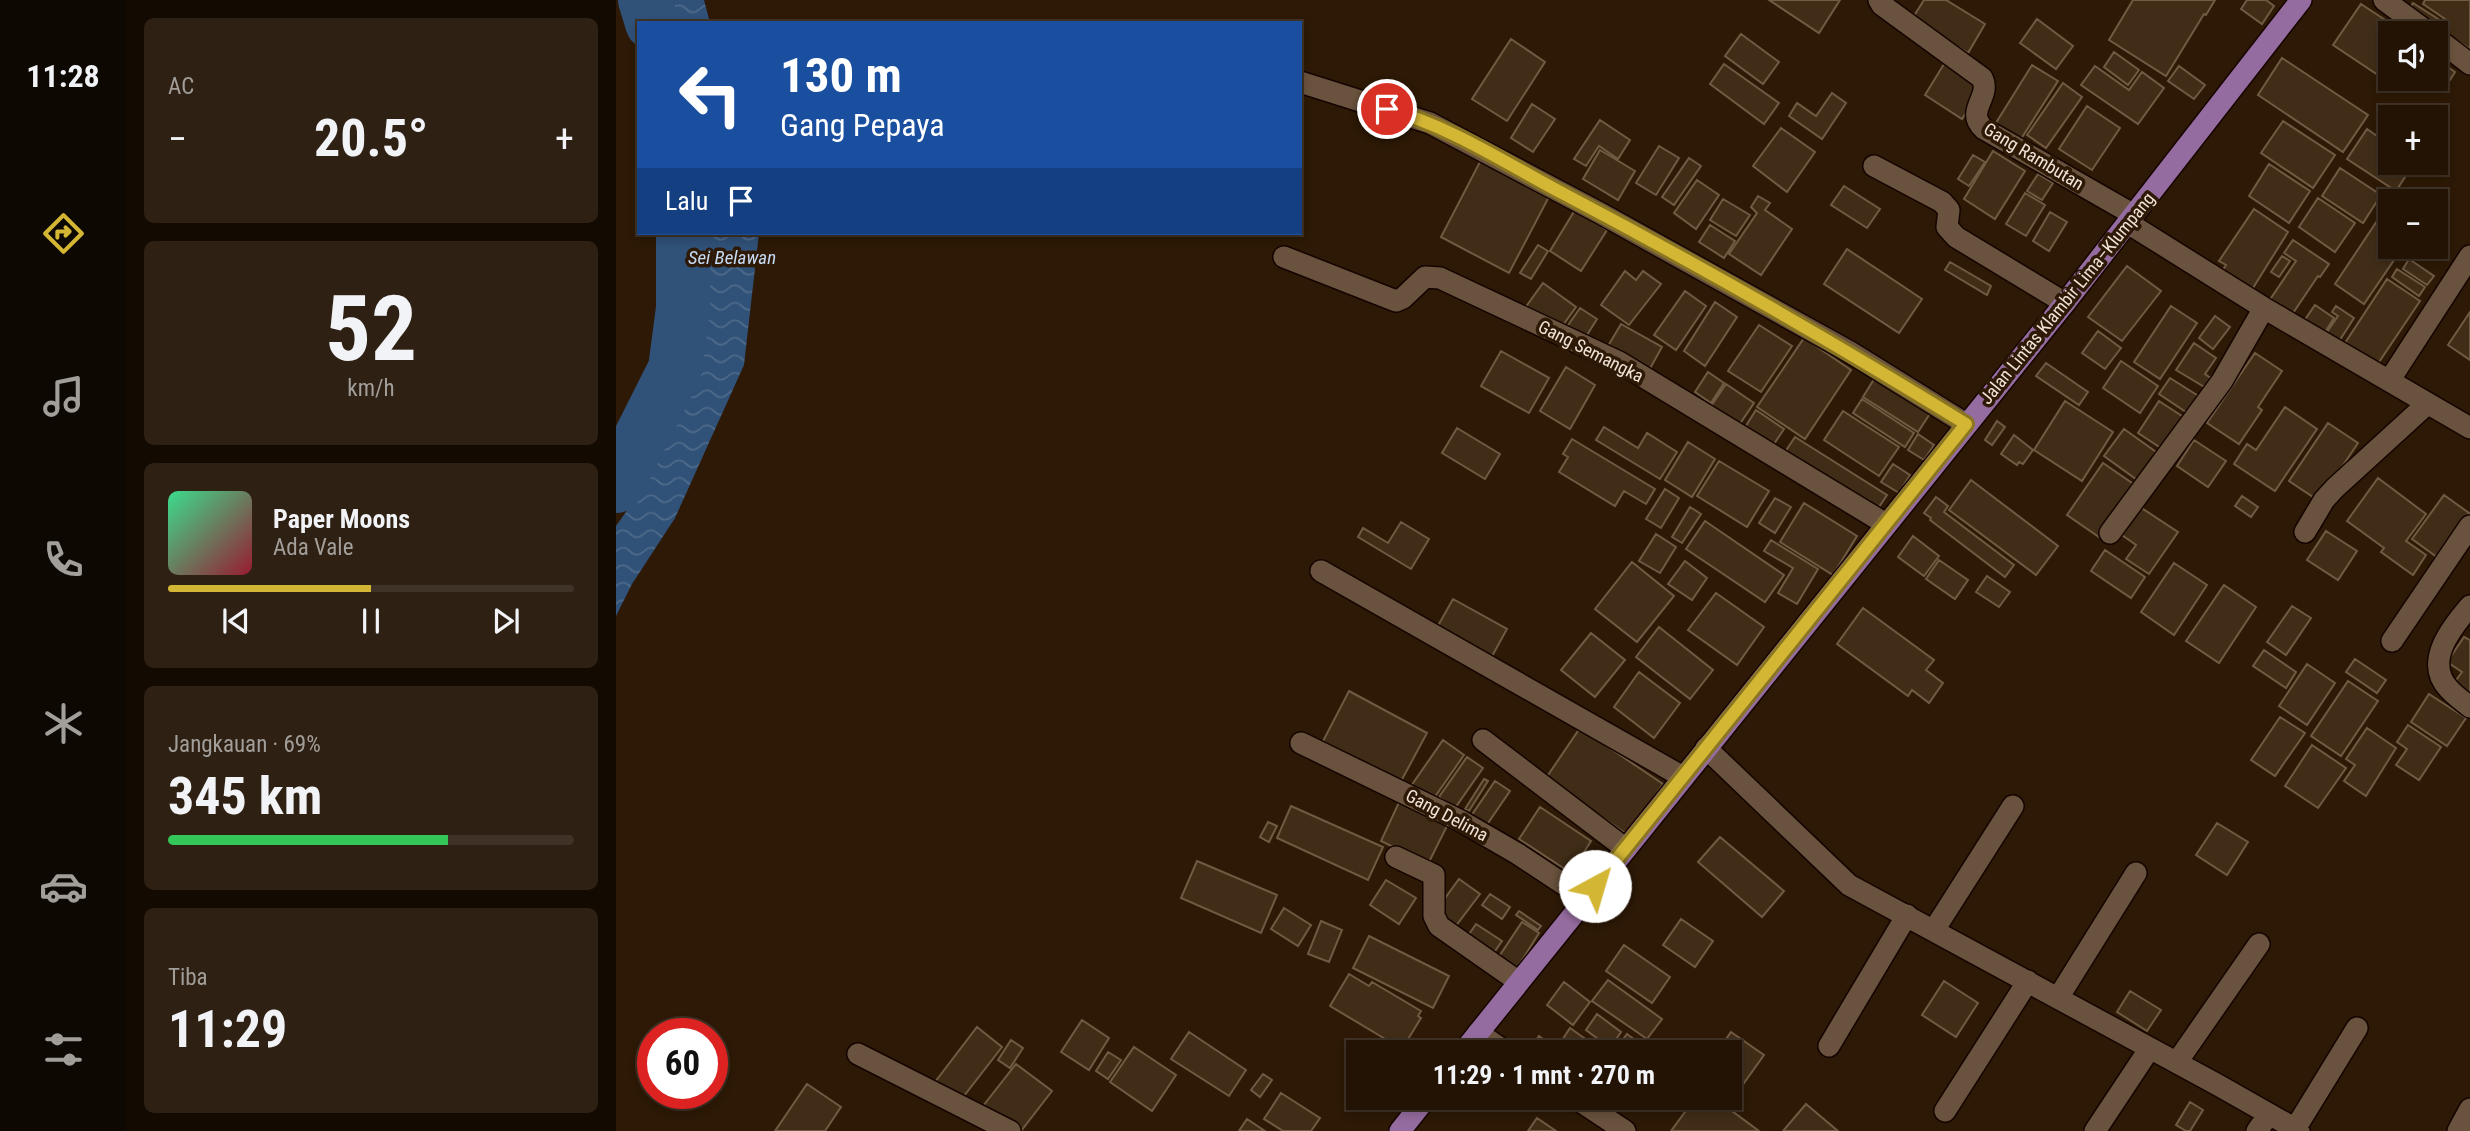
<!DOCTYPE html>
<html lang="id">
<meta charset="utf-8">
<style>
:root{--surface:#221304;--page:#2e2013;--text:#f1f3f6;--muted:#a29e9a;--line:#3f3226;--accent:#d4b635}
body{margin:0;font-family:"Roboto Condensed",sans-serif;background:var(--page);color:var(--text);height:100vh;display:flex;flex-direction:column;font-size:26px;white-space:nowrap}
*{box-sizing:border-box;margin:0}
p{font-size:23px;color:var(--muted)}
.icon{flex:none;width:38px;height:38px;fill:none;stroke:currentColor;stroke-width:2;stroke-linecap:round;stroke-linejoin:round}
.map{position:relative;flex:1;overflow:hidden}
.panel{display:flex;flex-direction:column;gap:18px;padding:18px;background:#130a02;width:490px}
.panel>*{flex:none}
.top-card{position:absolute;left:21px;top:21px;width:665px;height:214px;border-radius:0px;box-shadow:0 4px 10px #0003,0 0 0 2px var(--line);background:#1a4fa0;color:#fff;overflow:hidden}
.controls{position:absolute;left:1762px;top:21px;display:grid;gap:14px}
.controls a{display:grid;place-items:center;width:70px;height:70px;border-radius:0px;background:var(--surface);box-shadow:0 4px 10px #0003,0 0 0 2px var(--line);font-size:35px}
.speed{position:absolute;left:21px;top:1018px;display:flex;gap:14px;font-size:35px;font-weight:700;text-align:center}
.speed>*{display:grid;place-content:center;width:91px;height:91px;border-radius:50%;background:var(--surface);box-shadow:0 4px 10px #0003,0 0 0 2px var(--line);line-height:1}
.speed .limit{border:10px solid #d22;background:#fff;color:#111}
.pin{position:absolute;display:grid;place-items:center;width:60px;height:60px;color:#fff;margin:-30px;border:4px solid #fff;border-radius:50%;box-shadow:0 2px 7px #0007}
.me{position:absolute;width:77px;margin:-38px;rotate:39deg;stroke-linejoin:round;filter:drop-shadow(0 0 5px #0008)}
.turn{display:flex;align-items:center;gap:24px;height:147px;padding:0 28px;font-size:32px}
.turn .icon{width:91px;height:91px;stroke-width:2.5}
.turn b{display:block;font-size:49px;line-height:60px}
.then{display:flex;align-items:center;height:66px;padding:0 28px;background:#0003;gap:14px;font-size:26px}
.big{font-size:52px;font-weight:700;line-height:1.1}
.panel .widget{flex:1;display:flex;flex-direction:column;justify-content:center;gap:10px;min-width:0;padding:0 24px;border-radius:10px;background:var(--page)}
.panel .dial{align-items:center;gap:0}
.dial b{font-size:91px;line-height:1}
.song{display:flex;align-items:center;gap:21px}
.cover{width:84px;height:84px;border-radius:10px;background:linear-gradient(135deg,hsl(150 70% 55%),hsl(350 70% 35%))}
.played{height:7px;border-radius:4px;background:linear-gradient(90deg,var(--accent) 50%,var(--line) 50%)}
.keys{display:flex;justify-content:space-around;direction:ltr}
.heat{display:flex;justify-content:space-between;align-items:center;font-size:38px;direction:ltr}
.charge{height:10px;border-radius:5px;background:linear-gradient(90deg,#34c759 69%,var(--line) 0)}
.trip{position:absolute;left:730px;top:1040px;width:396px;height:70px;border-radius:0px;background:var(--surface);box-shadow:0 4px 10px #0003,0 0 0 2px var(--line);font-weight:700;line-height:70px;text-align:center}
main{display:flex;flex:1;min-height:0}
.tab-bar{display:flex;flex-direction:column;width:126px;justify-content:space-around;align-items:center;background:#0e0802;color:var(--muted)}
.tab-bar .icon{width:49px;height:49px}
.tab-bar .current{color:var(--accent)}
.tab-bar b{font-size:32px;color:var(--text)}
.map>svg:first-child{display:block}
.water{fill:url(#water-waves)}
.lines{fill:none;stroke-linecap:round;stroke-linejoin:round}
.river{stroke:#305178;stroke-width:54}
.building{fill:#412d17;stroke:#705a43;stroke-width:2}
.minor-casing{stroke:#150400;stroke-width:24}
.primary-casing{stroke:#150400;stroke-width:24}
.minor{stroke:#6a533e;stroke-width:21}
.primary{stroke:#956c9f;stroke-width:21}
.route-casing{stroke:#8a7622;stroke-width:18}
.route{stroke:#d4b635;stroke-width:12}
.labels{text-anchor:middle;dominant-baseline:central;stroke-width:7;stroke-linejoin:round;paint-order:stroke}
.street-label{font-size:18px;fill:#f0e2d6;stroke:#2d1905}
.water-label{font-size:19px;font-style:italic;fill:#c6dbf5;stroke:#2d1905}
</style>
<main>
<nav class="tab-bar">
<b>11:28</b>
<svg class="icon current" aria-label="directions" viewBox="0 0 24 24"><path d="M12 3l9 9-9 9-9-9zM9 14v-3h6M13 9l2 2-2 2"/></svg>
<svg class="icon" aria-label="music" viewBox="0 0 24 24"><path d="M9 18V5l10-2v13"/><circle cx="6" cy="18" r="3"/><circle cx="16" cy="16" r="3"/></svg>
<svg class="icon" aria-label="phone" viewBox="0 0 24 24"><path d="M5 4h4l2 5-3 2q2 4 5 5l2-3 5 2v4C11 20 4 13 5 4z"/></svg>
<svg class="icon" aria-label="climate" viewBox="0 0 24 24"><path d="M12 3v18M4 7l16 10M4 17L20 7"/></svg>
<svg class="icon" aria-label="car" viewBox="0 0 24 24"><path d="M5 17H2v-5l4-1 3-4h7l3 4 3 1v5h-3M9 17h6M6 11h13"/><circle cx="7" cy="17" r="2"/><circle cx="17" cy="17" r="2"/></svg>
<svg class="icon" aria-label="filters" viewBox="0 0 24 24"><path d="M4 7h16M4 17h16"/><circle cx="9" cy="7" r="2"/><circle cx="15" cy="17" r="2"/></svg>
</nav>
<section class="panel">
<div class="widget"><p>AC</p>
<div class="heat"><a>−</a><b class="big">20.5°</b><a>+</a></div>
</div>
<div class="widget dial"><b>52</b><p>km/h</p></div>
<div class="widget">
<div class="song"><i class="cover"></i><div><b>Paper Moons</b><p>Ada Vale</p></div></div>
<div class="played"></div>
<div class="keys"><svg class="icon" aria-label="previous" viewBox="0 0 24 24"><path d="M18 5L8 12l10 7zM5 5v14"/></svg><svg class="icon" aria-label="pause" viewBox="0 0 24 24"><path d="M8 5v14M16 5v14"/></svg><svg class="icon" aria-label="next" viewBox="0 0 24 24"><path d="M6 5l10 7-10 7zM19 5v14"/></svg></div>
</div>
<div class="widget"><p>Jangkauan · 69%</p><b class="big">345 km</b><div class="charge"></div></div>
<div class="widget"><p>Tiba</p><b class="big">11:29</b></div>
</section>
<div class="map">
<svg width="1854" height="1131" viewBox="0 0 1854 1131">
<defs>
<pattern id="water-waves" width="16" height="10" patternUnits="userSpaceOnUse" patternTransform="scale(1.75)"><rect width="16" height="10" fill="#305178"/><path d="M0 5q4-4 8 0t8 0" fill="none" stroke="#4e6a8a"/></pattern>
</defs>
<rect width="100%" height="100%" fill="#2d1905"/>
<path class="water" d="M46 0H88L94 23H51Z
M89 233H143L128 365 59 518 16 584 0 616V526L22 495 43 444 67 397 83 344 91 290Z"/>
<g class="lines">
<path class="river" d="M29 0 36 23
M0 486 59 369 67 308V233"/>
</g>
<path class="building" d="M1153 0H1224L1203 33Z
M1308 0H1330L1369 24 1352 53 1296 19Z
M1517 0H1599L1590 15 1588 14 1550 76 1493 40Z
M1631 0H1650L1658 6 1646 24 1625 9Z
M1809 0H1854V49L1826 31 1832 21 1807 4Z
M1797 3 1827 22 1821 31 1792 12Z
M1745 4 1789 33H1774V79H1781L1777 85 1717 45Z
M1421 19 1457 46 1440 69 1404 43Z
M1125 34 1163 62 1147 84 1109 56Z
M895 39 929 62 891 121 856 99Z
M1498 52 1523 70 1512 85 1488 67Z
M1666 58 1752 115 1727 152 1642 95Z
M1820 59 1839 72 1832 83 1820 74Z
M1108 64 1163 103 1148 124 1094 84Z
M1328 64 1366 87 1346 119 1309 95Z
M1416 65 1442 81 1403 142 1378 126Z
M1479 66 1513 90 1526 72 1548 88 1522 124 1465 85Z
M1563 66 1589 85 1578 99 1552 81Z
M1447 83 1466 97 1430 148 1411 135Z
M1216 93 1230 103 1206 139 1173 116 1181 103 1200 116Z
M916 104 939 119 917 152 895 138Z
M1471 106 1504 128 1476 170 1443 149Z
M984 120 1014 140 1002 159 983 146 970 166 958 159Z
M1667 121 1719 155 1697 188 1645 153Z
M1165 128 1199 152 1171 192 1137 166Z
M1751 129 1774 145V163H1798L1780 191 1731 159Z
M1043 146 1063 158 1040 195 1020 183Z
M984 150 1019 171 1002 200 967 179Z
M1377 151 1409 171 1379 219 1348 199Z
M1357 155 1369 162 1353 186 1342 179Z
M867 156 936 191 893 273 825 237Z
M1073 158 1085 166 1058 205 1046 197Z
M1653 164 1694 191 1673 223 1633 196Z
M1724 168 1765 195 1747 223 1706 196Z
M1422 174 1437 183 1426 200 1411 191Z
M1081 180 1103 195 1080 229 1058 213Z
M1228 186 1264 209 1251 228 1215 205Z
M1409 193 1429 205 1410 236 1390 224Z
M1142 196 1154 203 1149 210 1176 229 1145 275 1113 254 1141 213 1135 207Z
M1702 198 1739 223 1719 252 1683 227Z
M1107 199 1134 215 1120 236 1094 220Z
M1638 209 1672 232 1632 296 1606 271 1610 265 1603 261Z
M959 210 991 230 965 271 934 251Z
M1434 212 1451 222 1433 251 1417 241Z
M1761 221 1774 231V247H1787L1748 304 1719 284Z
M1094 225 1119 241 1108 258 1083 242Z
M1677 240 1713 264 1704 277 1702 276 1673 319 1651 304 1680 261 1668 253Z
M922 245 932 251 915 279 904 273Z
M1231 249 1306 299 1283 333 1208 284Z
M1666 256 1674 261 1663 277 1655 272Z
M1793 259 1818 276 1811 285 1787 269Z
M1334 262 1375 286 1371 295 1329 270Z
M1511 266 1545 291 1506 341 1472 317Z
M1781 269 1809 287 1803 296 1776 277Z
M1009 271 1020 280 1027 271 1045 284 1013 325 985 305Z
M1771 279 1804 301 1761 365 1729 343Z
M927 283 960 307 942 332 909 308Z
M1069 291 1090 306 1060 350 1038 335Z
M1099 302 1121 317 1089 366 1068 351Z
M1699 305 1718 318 1706 337 1686 324Z
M1555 306 1581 323 1544 379 1518 362Z
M1720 306 1738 318 1722 343 1709 335 1722 316 1716 312Z
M964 308 981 319 966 343 948 331Z
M1854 312V360L1832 345Z
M1599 316 1614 327 1597 349 1583 338Z
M1005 324 1046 347 1031 374 989 351Z
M1143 325 1176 346 1145 392 1112 371Z
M1482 331 1505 348 1489 369 1466 353Z
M1188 338 1235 370 1189 439 1141 407Z
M1578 343 1600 358 1589 374 1596 379 1590 388 1560 370Z
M885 351 933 378 913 413 865 386Z
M1639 353 1666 371 1642 407 1646 410 1623 444 1591 423Z
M1505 361 1542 386 1524 413 1487 388Z
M1430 363 1472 392 1463 405 1420 376Z
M950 367 979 385 954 429 924 411Z
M1092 372 1108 383 1095 403 1079 392Z
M1260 376 1315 412 1302 432 1247 397Z
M1554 378 1584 397 1573 414 1543 394Z
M1110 384 1138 403 1119 431 1091 412Z
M1246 399 1298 433 1289 447 1237 413Z
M1449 401 1497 432 1466 481 1418 450Z
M1543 401 1569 418 1548 450 1522 433Z
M1669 407 1701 429 1659 491 1618 464 1631 444 1640 450Z
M1140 410 1168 429 1154 450 1126 432Z
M1227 411 1283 447 1263 476 1208 440Z
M1381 421 1389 427 1376 445 1369 440Z
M1712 423 1742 443 1703 501 1673 481Z
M988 427 1022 448 1031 433 1061 452 1044 479 980 440Z
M841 428 884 454 869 479 826 453Z
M1508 429 1543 454 1524 482 1488 456Z
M1302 434 1318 445 1308 460 1292 450Z
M1398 435 1417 450 1407 464 1403 462 1401 465 1385 454Z
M1179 437 1271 495 1259 513 1167 455Z
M956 439 1039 489 1030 504 1008 491 999 506 943 472 952 457 947 454Z
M1578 440 1610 461 1592 487 1561 466Z
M1072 442 1099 459 1076 497 1049 480Z
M1103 461 1153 491 1131 527 1081 496Z
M1487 463 1519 485 1483 537 1451 515Z
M1277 464 1294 475 1283 493 1265 482Z
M1762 478 1810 514 1790 541 1810 555 1797 575 1765 552 1768 548 1731 521Z
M1355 480 1442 546 1420 575 1333 510Z
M1049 489 1063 498 1045 528 1030 519Z
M1828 495 1853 513 1825 560 1796 539Z
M1626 496 1642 507 1635 517 1619 506Z
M1320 497 1332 506 1328 512 1398 565 1389 577 1314 520 1315 518 1308 513Z
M1159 498 1175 507 1159 533 1143 523Z
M1188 503 1241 536 1217 575 1164 542Z
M1521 505 1562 532 1533 574 1510 559 1520 545 1503 533Z
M1074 507 1085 514 1066 543 1056 537Z
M1089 521 1168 575 1149 602 1070 549Z
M785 522 813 539 795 569 742 537 747 528 772 543Z
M1710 531 1741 551 1722 580 1691 560Z
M1040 534 1060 547 1044 573 1023 561Z
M1297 536 1323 556 1308 576 1282 557Z
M1155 540 1202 569 1181 604 1162 593 1177 568 1148 551Z
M1489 550 1529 577 1515 598 1475 571Z
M1323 560 1352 580 1339 599 1310 579Z
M1069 561 1091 578 1076 600 1052 584Z
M1016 562 1058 596 1021 642 979 609Z
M1558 563 1591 585 1558 635 1525 612Z
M1371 576 1394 592 1383 607 1360 592Z
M1608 585 1640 607 1603 663 1570 641Z
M1100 593 1148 627 1121 665 1072 630Z
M837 599 891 629 874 660 819 631Z
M1676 606 1695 618 1670 655 1651 642Z
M1247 608 1318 660 1310 670 1327 683 1313 703 1296 690 1292 696 1221 644Z
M1043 627 1097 670 1074 699 1020 657Z
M975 633 1009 660 979 697 945 670Z
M1848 637 1854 640V694L1838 683 1846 672 1831 662Z
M1648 650 1680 672 1670 688 1637 666Z
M1739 659 1770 680 1761 693 1730 672Z
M1691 664 1719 683 1691 725 1663 706Z
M1023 672 1064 703 1038 738 998 707Z
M1732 681 1762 701 1725 756 1695 736Z
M733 691 811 733 783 785 706 743Z
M1813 694 1850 718 1831 746 1795 722Z
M1664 717 1689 733 1659 776 1635 760Z
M1792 725 1825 747 1803 780 1780 765 1791 749 1781 742Z
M964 728 1047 784 1012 835 930 778Z
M1751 728 1780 748 1750 796 1728 781 1739 765 1730 759Z
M827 740 848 755 816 801 795 786Z
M1696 745 1730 768 1702 808 1669 786Z
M851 757 867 768 839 808 823 797Z
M868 779 872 781 853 811 849 809Z
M879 781 894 791 870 826 855 816Z
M785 798 833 822 812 864 765 841Z
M675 806 767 847 752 880 661 838Z
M924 807 975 841 955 873 903 839Z
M652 822 661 826 653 842 644 837Z
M1601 823 1632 842 1611 875 1580 855Z
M1104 837 1168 891 1146 917 1082 862Z
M581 861 661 895 645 933 565 898Z
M843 879 864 894 839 927 819 912Z
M770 880 800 898 783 924 754 905Z
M874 894 894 907 886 919 866 905Z
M668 908 695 925 682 946 655 929Z
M903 911 925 926 922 930 900 915Z
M1065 919 1097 941 1079 967 1047 945Z
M705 921 726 930 713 962 692 954Z
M906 922 923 933 898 973 880 961Z
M860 924 886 941 875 957 849 940Z
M753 936 833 976 817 1008 737 968Z
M1008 945 1054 977 1036 1003 990 971Z
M733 974 753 986 756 982 805 1011 802 1016 805 1018 786 1049 714 1006Z
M992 980 1046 1019 1031 1039 976 1001Z
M1328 981 1362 1003 1340 1037 1306 1015Z
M948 982 974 1002 957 1025 931 1005Z
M1514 991 1545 1010 1531 1031 1501 1012Z
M981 1014 1005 1032 994 1048 970 1030Z
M466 1020 493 1038 473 1070 445 1052Z
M361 1027 386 1047 344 1101 319 1082Z
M954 1028 985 1050 984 1052H953L943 1045Z
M573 1032 630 1070 613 1096 555 1059Z
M1115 1032 1148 1055 1113 1104 1105 1097H1113V1052H1101Z
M1011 1034 1034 1051 1033 1052H998Z
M923 1036 945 1052H912Z
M395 1040 407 1048 394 1068 382 1060Z
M518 1047 560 1075 536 1111 494 1082Z
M492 1052 505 1060 492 1079 480 1071Z
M400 1064 436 1091 405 1131H400L367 1106Z
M647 1074 656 1080 644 1097 635 1090Z
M191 1084 225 1107 209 1131H159Z
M665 1093 704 1118 695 1131H667L648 1119Z
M1080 1097H1097L1143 1131H1055Z
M1574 1102 1587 1110 1574 1131H1570L1560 1125Z
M1190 1104 1222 1131H1167Z
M921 1118 940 1131H912Z
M631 1119 649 1131H623Z"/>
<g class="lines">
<defs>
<path id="minor" d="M1263 0 1266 5 1366 78C1376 97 1348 111 1368 129L1518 215
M1768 0 1813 33
M1820 38 1854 64
M684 82 814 123 984 213 1234 352 1350 424
M1258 166 1326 202 1333 210 1331 227 1340 237 1449 303
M1512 223 1648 308 1854 428
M668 257 780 301 787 298 809 277 824 278 1003 362 1270 524
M1773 381 1854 256
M1689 532 1708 500 1719 488 1811 404
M1494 533 1606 381 1648 308
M705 571 1067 777
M1854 606C1836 627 1807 662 1833 689 1839 696 1847 701 1854 707
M1776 641 1854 526
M867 740 1010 849
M685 743 845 821 902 854 970 899
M1090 748 1233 885 1602 1085 1683 1131
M780 857 818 875V916L823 926 903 982
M1318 930 1397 806
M1442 998 1520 873
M862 1033 890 1052
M1213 1046 1291 915
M242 1054 394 1131
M1561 1062 1643 944
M958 1097 1009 1131
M1329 1111 1412 981
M1679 1129 1741 1028
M1479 1131 1534 1048
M1641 1131 1653 1114
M1842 1131 1854 1109"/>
<path id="primary" d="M847 1052 1449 303 1685 0
M784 1131 811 1097"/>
</defs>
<use href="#minor" class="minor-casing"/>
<use href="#primary" class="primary-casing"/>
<use href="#minor" class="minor"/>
<use href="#primary" class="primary"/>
</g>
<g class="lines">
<defs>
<path id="route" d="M771 109C834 126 891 164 948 194 1085 266 1219 343 1350 424L979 886"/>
</defs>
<use href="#route" class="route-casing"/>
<use href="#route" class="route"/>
</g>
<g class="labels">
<g class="street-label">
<text transform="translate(1418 156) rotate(31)">Gang Rambutan</text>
<text transform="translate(1451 298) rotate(-51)">Jalan Lintas Klambir Lima–Klumpang</text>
<text transform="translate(975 351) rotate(27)">Gang Semangka</text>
<text transform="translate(831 815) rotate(28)">Gang Delima</text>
</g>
<g class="water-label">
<text x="116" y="257">Sei Belawan</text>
</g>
</g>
</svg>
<div class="controls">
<a><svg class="icon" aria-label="sound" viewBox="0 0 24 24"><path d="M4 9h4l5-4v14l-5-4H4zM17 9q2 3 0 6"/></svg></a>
<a>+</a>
<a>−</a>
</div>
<div class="speed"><div class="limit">60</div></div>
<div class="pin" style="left:771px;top:109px;background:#d93025"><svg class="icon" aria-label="arrive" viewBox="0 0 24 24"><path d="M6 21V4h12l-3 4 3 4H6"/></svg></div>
<svg class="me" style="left:979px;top:886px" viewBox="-20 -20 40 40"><circle r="19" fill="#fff"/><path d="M0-13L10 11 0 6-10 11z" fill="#d4b635"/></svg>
<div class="trip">11:29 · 1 mnt · 270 m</div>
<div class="top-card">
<div class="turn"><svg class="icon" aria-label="left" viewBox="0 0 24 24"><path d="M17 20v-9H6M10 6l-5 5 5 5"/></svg><div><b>130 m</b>Gang Pepaya</div></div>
<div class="then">Lalu<svg class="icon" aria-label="arrive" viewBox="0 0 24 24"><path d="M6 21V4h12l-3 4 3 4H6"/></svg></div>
</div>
</div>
</main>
